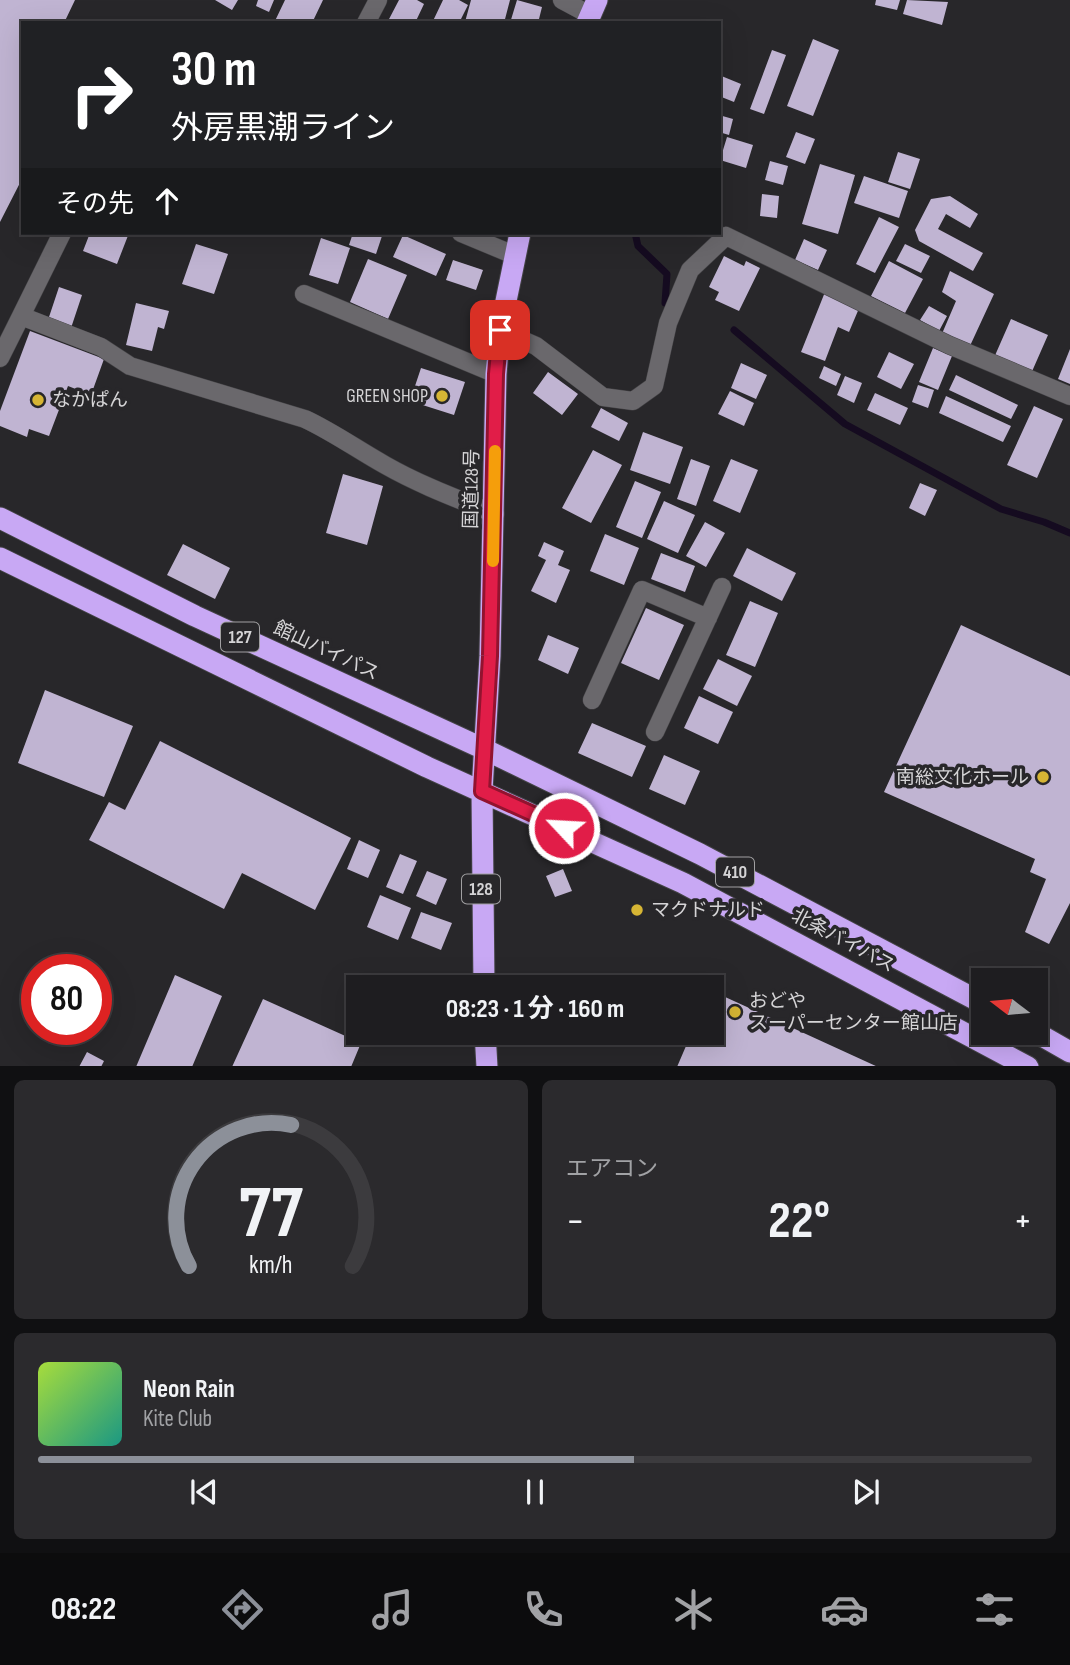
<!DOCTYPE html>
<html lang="ja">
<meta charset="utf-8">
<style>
:root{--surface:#1e1d20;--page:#2b2a2d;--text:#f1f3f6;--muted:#a1a2a5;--line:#3c3b3e;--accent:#8c9099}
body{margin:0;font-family:"Sofia Sans Condensed","Noto Sans JP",sans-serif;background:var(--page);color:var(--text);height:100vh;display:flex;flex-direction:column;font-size:26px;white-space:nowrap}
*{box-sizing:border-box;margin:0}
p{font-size:23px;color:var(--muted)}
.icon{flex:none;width:38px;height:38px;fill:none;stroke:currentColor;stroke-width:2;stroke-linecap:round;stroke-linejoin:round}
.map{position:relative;height:1066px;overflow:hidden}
.side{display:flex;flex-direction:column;gap:14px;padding:14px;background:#101012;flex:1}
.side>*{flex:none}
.top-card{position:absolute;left:21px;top:21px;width:700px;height:214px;border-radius:0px;box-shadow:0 7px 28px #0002,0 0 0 2px var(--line);background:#202124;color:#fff;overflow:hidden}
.needle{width:46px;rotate:286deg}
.controls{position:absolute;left:971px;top:968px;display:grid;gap:14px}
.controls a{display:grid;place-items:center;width:77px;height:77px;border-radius:0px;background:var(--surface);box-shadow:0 7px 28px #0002,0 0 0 2px var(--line);font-size:35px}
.speed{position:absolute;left:21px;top:954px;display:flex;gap:14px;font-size:35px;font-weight:700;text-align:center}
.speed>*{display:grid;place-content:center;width:91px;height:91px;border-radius:50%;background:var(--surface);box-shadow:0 7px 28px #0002,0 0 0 2px var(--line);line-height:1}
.speed .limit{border:10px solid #d22;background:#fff;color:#111}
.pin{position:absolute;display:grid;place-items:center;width:60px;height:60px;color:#fff;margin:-30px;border-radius:14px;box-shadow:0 4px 10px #0006}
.me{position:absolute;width:77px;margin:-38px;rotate:295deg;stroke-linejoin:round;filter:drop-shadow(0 0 5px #0008)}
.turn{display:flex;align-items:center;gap:24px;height:147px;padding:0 35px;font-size:32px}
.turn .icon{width:91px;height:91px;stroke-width:2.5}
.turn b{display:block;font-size:49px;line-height:60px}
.then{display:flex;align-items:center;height:66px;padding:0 35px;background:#0003;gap:14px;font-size:26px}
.big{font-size:52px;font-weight:700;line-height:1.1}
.side .widget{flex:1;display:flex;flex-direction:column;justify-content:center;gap:10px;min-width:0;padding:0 24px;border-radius:10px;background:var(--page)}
.side .dial{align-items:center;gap:0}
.dial svg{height:182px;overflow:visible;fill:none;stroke:var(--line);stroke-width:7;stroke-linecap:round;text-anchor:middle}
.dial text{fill:var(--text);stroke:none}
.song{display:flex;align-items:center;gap:21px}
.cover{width:84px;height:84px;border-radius:10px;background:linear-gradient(135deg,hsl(80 70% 55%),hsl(170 70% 35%))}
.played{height:7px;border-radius:4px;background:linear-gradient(90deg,var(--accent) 60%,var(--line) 60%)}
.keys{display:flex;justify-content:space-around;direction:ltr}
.heat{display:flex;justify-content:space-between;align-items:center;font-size:38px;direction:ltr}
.side .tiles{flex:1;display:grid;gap:14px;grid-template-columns:1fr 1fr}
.widget:last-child{grid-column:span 2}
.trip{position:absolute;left:346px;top:975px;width:378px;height:70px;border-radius:0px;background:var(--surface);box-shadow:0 7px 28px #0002,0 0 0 2px var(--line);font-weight:700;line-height:70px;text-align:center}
.tab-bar{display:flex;height:112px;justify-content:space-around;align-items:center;background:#0c0c0d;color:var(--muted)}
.tab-bar .icon{width:49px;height:49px}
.tab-bar .active{color:var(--accent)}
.tab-bar b{font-size:32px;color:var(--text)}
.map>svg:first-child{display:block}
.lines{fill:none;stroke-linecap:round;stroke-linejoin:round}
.stream{stroke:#150b20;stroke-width:7}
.building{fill:#c0b4d2}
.minor-casing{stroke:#444346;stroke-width:19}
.highway-casing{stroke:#444346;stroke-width:23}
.minor{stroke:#6a686c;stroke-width:18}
.highway{stroke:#c8a8f4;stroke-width:21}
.route-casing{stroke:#92132f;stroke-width:18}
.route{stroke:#e11d48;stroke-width:12}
.slow{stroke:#f59e0b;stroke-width:12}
.poi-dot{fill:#d6b534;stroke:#28272a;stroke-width:2.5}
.labels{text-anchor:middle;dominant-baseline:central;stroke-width:7;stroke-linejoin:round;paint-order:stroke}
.shield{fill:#28272a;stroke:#a1a0a2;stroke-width:2}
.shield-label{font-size:18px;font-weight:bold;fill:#d5d4d6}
.poi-label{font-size:19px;fill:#d5d4d6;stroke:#28272a;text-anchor:start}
.street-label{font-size:19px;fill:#d5d4d6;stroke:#28272a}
</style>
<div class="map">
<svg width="1070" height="1067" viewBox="0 0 1070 1067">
<rect width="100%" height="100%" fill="#28272a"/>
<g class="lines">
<path class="stream" d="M635 233 638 246 667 274 665 303
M734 330 845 424 1001 509 1044 522 1070 533"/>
</g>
<path class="building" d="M0 0H75L64 23H23V177L0 222Z
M215 0H238L232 10Z
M258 0H274L269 12 256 6Z
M285 0H323L312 23H274Z
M399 0H417L424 4 415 23 388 21Z
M443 0H459L468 5 459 23H432Z
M471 0H510L504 23 465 22Z
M517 0 542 7 538 23H510Z
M876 0H900L897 10 875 5Z
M907 0 948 2 942 25 903 14Z
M813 39 839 50 813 116 787 106Z
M772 50 786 55 764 114 750 109Z
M719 75 741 84 734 102 719 96Z
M719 115 733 119 729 135 719 132Z
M796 132 815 139 805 164 786 157Z
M727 137 753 145 746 168 720 160Z
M898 152 920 159 910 189 888 182Z
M770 161 788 166 783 185 765 180Z
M820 164 855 175 838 234 802 224Z
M864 176 908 191 899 218 854 203Z
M762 194 779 196 777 218 760 216Z
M950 196 978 214 970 228 946 214 938 229 983 253 973 271 919 241 915 230 931 199Z
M879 217 899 227 875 273 856 264Z
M90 233H129L117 264 83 251Z
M353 233H383L376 254 349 245Z
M403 235 446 254 436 276 393 257Z
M321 238 350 248 338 284 309 275Z
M804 239 827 250 818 270 795 260Z
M196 244 228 254 214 294 182 284Z
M905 244 930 256 921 273 896 261Z
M724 256 744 266 746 261 760 268 739 311 715 300 719 292 709 287Z
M368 259 407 275 388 319 350 302Z
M453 260 483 270 476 290 446 280Z
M889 261 923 279 905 313 871 296Z
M950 271 994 294 969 348 941 336 956 301 942 292Z
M59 287 82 295 71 328 48 320Z
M825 292 860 306 849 332 838 327 825 361 801 352Z
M136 303 169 311 164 329 158 327 152 351 126 345Z
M929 306 947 316 939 331 920 320Z
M1011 319 1048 335 1030 376 993 360Z
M30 331 104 359 91 395 68 386 49 436 29 429 27 437 0 426V411Z
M933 348 952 356 938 390 919 382Z
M1070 349V384L1058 379Z
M889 352 914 364 901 389 877 377Z
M741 363 767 375 756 399 731 388Z
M824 366 841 374 836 386 819 378Z
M421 368 465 382 454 415 410 401Z
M548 372 578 394 562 415 533 393Z
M956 375 1018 405 1011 419 949 390Z
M845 376 862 383 854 403 837 395Z
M918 385 934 390 928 408 912 402Z
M730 391 754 403 744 426 718 414Z
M875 393 908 408 900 425 867 410Z
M946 396 1011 426 1003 442 939 413Z
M1034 406 1063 419 1037 478 1007 465Z
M601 408 628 423 619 441 591 427Z
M643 432 683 447 670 484 630 470Z
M593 450 622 465 591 523 562 508Z
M691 459 710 466 696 506 677 499Z
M731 459 758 470 740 513 713 501Z
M343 474 383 486 367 545 326 533Z
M635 481 661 492 642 538 616 527Z
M920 483 937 490 925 516 909 508Z
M664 501 695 515 678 553 647 539Z
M705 522 725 533 706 567 686 556Z
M605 534 639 548 624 585 590 571Z
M544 542 564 551 558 565 570 570 556 603 531 591 546 560 538 556Z
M183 544 230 568 215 599 167 575Z
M747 548 796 573 782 601 733 576Z
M661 553 695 566 685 592 651 579Z
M750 601 778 613 755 667 726 655Z
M646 608 684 625 659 680 621 663Z
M961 625 1070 676V903L1049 944 1025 932 1046 879 1030 872 1035 859 884 792Z
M548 635 579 648 568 674 538 660Z
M718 659 752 676 737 706 703 689Z
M45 690 133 726 104 797 18 763Z
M699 696 733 712 718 744 684 728Z
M592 723 646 746 632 777 578 753Z
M160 741 351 838 315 910 242 873 224 909 89 840 109 802 125 810Z
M664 755 700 771 685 805 649 789Z
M359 840 380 850 368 878 347 869Z
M400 854 417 861 403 894 386 887Z
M563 869 572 891 555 897 546 876Z
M427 871 447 879 436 905 416 896Z
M380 895 411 908 398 940 367 927Z
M421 912 452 923 441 950 411 938Z
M175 975 222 996 192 1067H136Z
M712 991 878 1067H677L692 1032H712Z
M263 999 361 1043 351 1067H232Z
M87 1052 104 1061 101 1067H79Z"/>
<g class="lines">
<defs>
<path id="minor" d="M562 0 590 15
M366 23 378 0
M62 233 21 316 101 347 130 366 305 419C333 432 358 450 385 465 420 485 458 499 495 514
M461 233 514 255
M304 294 496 374
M500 330 536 346 603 397 633 401 654 386 668 323 690 270 726 236 949 345 1070 396
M0 358 21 316
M592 700 642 590 708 618
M655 732 722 587"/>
<path id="highway" d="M587 23 597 0
M0 518 195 616 484 749 700 854 984 1004
M0 558 427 767 683 883 1028 1067
M484 987 482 791 490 656 496 374 500 330 520 233
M485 1032 487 1067
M1035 1032 1070 1052"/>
</defs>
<use href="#minor" class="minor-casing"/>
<use href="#highway" class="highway-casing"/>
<use href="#minor" class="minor"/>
<use href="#highway" class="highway"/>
</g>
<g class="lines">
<defs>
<path id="route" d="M500 330 496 374 490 656 482 791 564 828"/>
</defs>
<use href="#route" class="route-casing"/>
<use href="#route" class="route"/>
<path class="slow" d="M493 561 495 451"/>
</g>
<g class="poi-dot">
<circle cx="442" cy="396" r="7"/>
<circle cx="38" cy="400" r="7"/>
<circle cx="1043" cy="777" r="7"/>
<circle cx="637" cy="910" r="7"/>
<circle cx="735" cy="1012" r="7"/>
</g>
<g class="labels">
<g class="shield">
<rect x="221" y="622.5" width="38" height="29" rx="5"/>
<rect x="716" y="857.5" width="38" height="29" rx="5"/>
<rect x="462" y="874.5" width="38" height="29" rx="5"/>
</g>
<g class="shield-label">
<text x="240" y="637">127</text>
<text x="735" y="872">410</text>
<text x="481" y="889">128</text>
</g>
<g class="poi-label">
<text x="428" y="396" text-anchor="end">GREEN SHOP</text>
<text x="52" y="400">なかぱん</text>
<text x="1029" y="777" text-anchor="end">南総文化ホール</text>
<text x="651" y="910">マクドナルド</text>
<text x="749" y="1001">おどや<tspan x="749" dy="22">スーパーセンター館山店</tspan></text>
</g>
<g class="street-label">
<text transform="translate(472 489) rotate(-89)">国道128号</text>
<text transform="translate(326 651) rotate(25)">館山バイパス</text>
<text transform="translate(843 941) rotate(28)">北条バイパス</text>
</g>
</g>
</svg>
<div class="controls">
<a><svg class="needle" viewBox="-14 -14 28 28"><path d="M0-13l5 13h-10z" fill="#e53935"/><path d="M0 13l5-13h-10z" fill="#a1a2a5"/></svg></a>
</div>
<div class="speed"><div class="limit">80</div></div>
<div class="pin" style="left:500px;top:330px;background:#d93025"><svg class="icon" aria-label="arrive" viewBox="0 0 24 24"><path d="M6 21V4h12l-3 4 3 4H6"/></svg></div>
<svg class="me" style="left:564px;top:828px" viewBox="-20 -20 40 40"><circle r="17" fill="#e11d48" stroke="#fff" stroke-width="3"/><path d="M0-11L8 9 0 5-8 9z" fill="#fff"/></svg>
<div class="trip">08:23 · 1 分 · 160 m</div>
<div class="top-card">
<div class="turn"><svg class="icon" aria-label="right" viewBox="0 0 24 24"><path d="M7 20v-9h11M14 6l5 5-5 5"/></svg><div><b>30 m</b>外房黒潮ライン</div></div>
<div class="then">その先<svg class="icon" aria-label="ahead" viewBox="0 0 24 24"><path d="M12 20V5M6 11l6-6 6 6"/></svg></div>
</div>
</div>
<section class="side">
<div class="tiles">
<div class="widget dial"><svg viewBox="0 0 100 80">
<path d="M14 69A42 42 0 1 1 86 69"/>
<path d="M14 69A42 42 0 0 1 59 7" stroke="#8c9099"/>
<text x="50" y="56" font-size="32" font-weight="700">77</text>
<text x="50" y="72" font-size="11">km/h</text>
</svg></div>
<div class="widget"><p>エアコン</p>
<div class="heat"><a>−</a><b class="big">22°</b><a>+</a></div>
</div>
<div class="widget">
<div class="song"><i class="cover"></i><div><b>Neon Rain</b><p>Kite Club</p></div></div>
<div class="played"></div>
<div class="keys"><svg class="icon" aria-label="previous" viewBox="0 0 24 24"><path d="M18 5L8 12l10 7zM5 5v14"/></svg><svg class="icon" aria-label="pause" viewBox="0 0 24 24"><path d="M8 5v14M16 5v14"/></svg><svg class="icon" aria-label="next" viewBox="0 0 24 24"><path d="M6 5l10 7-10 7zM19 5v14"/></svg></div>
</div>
</div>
</section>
<nav class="tab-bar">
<b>08:22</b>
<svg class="icon active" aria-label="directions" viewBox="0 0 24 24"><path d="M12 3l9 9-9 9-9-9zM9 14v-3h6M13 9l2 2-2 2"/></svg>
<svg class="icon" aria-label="music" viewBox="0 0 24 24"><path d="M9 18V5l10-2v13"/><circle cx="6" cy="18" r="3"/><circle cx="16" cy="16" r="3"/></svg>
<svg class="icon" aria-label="phone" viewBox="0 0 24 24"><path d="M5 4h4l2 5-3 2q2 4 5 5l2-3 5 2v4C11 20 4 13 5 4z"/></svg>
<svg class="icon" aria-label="climate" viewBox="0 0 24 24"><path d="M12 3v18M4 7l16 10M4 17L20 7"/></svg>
<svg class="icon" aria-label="car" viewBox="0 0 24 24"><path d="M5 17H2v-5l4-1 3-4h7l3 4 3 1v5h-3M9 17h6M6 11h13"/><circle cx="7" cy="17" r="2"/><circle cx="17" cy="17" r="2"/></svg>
<svg class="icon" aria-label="filters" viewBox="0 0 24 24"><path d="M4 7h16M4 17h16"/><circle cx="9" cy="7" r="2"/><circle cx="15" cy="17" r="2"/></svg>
</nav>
